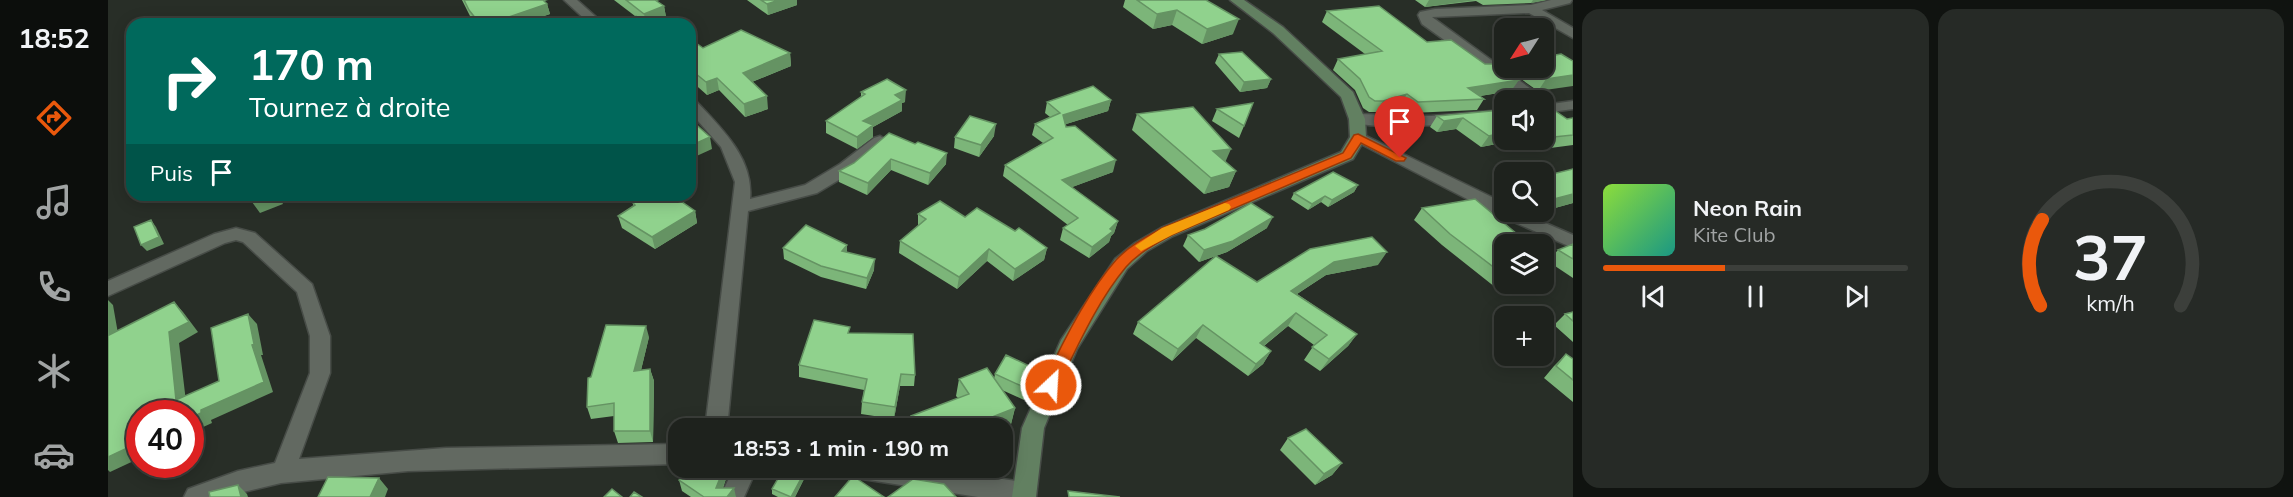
<!DOCTYPE html>
<html lang="fr">
<meta charset="utf-8">
<style>
:root{--surface:#1e221d;--page:#262a26;--text:#f1f3f6;--muted:#a1a4a4;--line:#3c3f3b;--accent:#ea580c}
body{margin:0;font-family:Mulish,sans-serif;background:var(--page);color:var(--text);height:100vh;display:flex;flex-direction:column;font-size:22px;white-space:nowrap}
*{box-sizing:border-box;margin:0}
p{font-size:20px;color:var(--muted)}
.icon{flex:none;width:33px;height:33px;fill:none;stroke:currentColor;stroke-width:2;stroke-linecap:round;stroke-linejoin:round}
.map{position:relative;flex:1;overflow:hidden}
.details{display:flex;flex-direction:column;gap:9px;padding:9px;background:#101310;width:720px}
.details>*{flex:none}
.hud{position:absolute;left:18px;top:18px;width:570px;height:183px;border-radius:18px;box-shadow:0 3px 15px #0003,0 0 0 2px var(--line);background:#00695c;color:#fff;overflow:hidden}
.needle{width:39px;rotate:234deg}
.fabs{position:absolute;left:1386px;top:18px;display:grid;gap:12px}
.fabs a{display:grid;place-items:center;width:60px;height:60px;border-radius:12px;background:var(--surface);box-shadow:0 3px 15px #0003,0 0 0 2px var(--line);font-size:30px}
.speed{position:absolute;left:18px;top:400px;display:flex;gap:12px;font-size:30px;font-weight:700;text-align:center}
.speed>*{display:grid;place-content:center;width:78px;height:78px;border-radius:50%;background:var(--surface);box-shadow:0 3px 15px #0003,0 0 0 2px var(--line);line-height:1}
.speed .limit{border:9px solid #d22;background:#fff;color:#111}
.pin{position:absolute;display:grid;place-items:center;width:51px;height:51px;color:#fff;margin:-62px -26px;border-radius:50% 50% 50% 0;rotate:-45deg;box-shadow:0 0 6px #0007}
.pin .icon{rotate:45deg}
.me{position:absolute;width:66px;margin:-33px;rotate:25deg;stroke-linejoin:round;filter:drop-shadow(0 0 4px #0008)}
.turn{display:flex;align-items:center;gap:21px;height:126px;padding:0 24px;font-size:27px}
.turn .icon{width:78px;height:78px;stroke-width:2.5}
.turn b{display:block;font-size:42px;line-height:51px}
.then{display:flex;align-items:center;height:57px;padding:0 24px;background:#0003;gap:12px;font-size:22px}
.details .card{flex:1;display:flex;flex-direction:column;justify-content:center;gap:9px;min-width:0;padding:0 21px;border-radius:18px;background:var(--page)}
.details .dial{align-items:center;gap:0}
.dial svg{height:156px;overflow:visible;fill:none;stroke:var(--line);stroke-width:7;stroke-linecap:round;text-anchor:middle}
.dial text{fill:var(--text);stroke:none}
.song{display:flex;align-items:center;gap:18px}
.cover{width:72px;height:72px;border-radius:9px;background:linear-gradient(135deg,hsl(90 70% 55%),hsl(170 70% 35%))}
.played{height:6px;border-radius:3px;background:linear-gradient(90deg,var(--accent) 40%,var(--line) 40%)}
.keys{display:flex;justify-content:space-around;direction:ltr}
.details .tiles{flex:1;display:grid;gap:9px;grid-template-columns:repeat(2,1fr)}
.trip{position:absolute;left:560px;top:418px;width:345px;height:60px;border-radius:18px;background:var(--surface);box-shadow:0 3px 15px #0003,0 0 0 2px var(--line);font-weight:700;line-height:60px;text-align:center}
main{display:flex;flex:1;min-height:0}
.tab-bar{display:flex;flex-direction:column;width:108px;justify-content:space-around;align-items:center;background:#0c0e0c;color:var(--muted)}
.tab-bar .icon{width:42px;height:42px}
.tab-bar .selected{color:var(--accent)}
.tab-bar b{font-size:27px;color:var(--text)}
.map>svg:first-child{display:block}
.lines{fill:none;stroke-linecap:round;stroke-linejoin:round}
.street-casing{stroke:#474c47;stroke-width:3}
.secondary-casing{stroke:#474c47;stroke-width:3}
.street{fill:#626961;fill-rule:evenodd}
.secondary{fill:#628061;fill-rule:evenodd}
.wall{fill:#7cb579}
.shaded-wall{fill:#659363}
.building{fill:#90d28d;stroke:#659363;stroke-width:1.5}
.route{fill:#ea580c;stroke:#983908;stroke-width:1.5}
.slow{fill:#f59e0b}
</style>
<main>
<nav class="tab-bar">
<b>18:52</b>
<svg class="icon selected" aria-label="directions" viewBox="0 0 24 24"><path d="M12 3l9 9-9 9-9-9zM9 14v-3h6M13 9l2 2-2 2"/></svg>
<svg class="icon" aria-label="music" viewBox="0 0 24 24"><path d="M9 18V5l10-2v13"/><circle cx="6" cy="18" r="3"/><circle cx="16" cy="16" r="3"/></svg>
<svg class="icon" aria-label="phone" viewBox="0 0 24 24"><path d="M5 4h4l2 5-3 2q2 4 5 5l2-3 5 2v4C11 20 4 13 5 4z"/></svg>
<svg class="icon" aria-label="climate" viewBox="0 0 24 24"><path d="M12 3v18M4 7l16 10M4 17L20 7"/></svg>
<svg class="icon" aria-label="car" viewBox="0 0 24 24"><path d="M5 17H2v-5l4-1 3-4h7l3 4 3 1v5h-3M9 17h6M6 11h13"/><circle cx="7" cy="17" r="2"/><circle cx="17" cy="17" r="2"/></svg>
</nav>
<div class="map">
<svg width="1465" height="497" viewBox="0 0 1465 497">
<rect width="100%" height="100%" fill="#282e27"/>
<g class="lines">
<defs>
<path id="street" d="M456 0H469L496 24H482Z
M1443 0H1464L1462 3 1434 10 1465 28V38L1421 13 1324 17 1434 97 1436 100V101L1420 100 1314 24 1310 15 1312 12 1327 9 1423 5Z
M582 99 587 100C613 128 646 158 642 199L697 185 732 164 766 138 772 136 780 141 744 172 709 193 640 211 619 429H597L627 182 613 147 582 112Z
M1465 101V109L1436 113V105Z
M1396 110V118C1373 122 1255 134 1241 119L1249 114 1323 116Z
M1250 132 1396 203V212H1412L1465 235V248L1392 216 1245 140 1242 137 1245 134Z
M128 228 147 233 204 284 222 336V373L191 459 338 448 570 444V464L300 471 173 483 115 497H76L80 489 130 471 167 463 202 373V336L189 292 135 242 128 240 117 243 0 296V281L106 234Z
M626 468H649L636 497H612Z
M737 468H819L915 482 923 485 927 493 925 497H870L748 478 740 475Z"/>
<path id="secondary" d="M1122 0H1136L1175 27 1245 92 1257 119 1258 137 1245 159 1065 236 1039 251 1019 269 969 349 936 428 928 497H904L914 428 953 340 1007 259 1027 243 1053 228 1233 152 1242 137 1241 119 1233 97 1165 33Z"/>
</defs>
<use href="#street" class="street-casing"/>
<use href="#secondary" class="secondary-casing"/>
<use href="#street" class="street"/>
<use href="#secondary" class="secondary"/>
</g>
<path class="wall" d="M354 0H440L436 1 439 4 442 14 412 24H367L364 20Z
M506 0H552L548 1 556 6 558 17 539 24H511L510 22 527 16Z
M639 0H689V5L660 15Z
M1017 0H1098L1125 34 1094 44 1064 25 1045 29 1015 7Z
M1307 0H1438L1423 3 1375 5 1368 1 1317 7Z
M1219 11 1319 42 1377 64 1403 91 1372 96 1376 99 1369 110 1303 113 1292 105 1269 112H1261L1255 108 1247 90 1225 70 1230 59 1257 54 1214 22Z
M582 45 595 48 682 53 683 66 644 82 660 109 637 117 611 90 599 95 582 80Z
M1111 54 1163 79 1159 88 1132 92 1107 63Z
M1465 61 1430 91 1403 72 1406 68H1436Z
M753 92 797 102 794 103V111L765 127V137L749 149 718 133V121L753 97Z
M1003 100 1000 111 958 124V127L1005 172 964 187 1010 221 1006 233 1003 236 1001 242 981 258 952 240 955 228 960 225 895 176 897 165 935 143 924 135 927 124 942 117 937 113 939 102Z
M1109 109 1136 126 1131 138 1104 121Z
M1394 110 1396 140H1409L1373 147 1348 129 1329 132 1322 127 1329 116Z
M1436 112 1459 119 1465 118V145L1413 152 1412 140H1436Z
M1029 114 1117 162 1128 171 1121 187 1096 194 1024 130Z
M781 133 838 164 820 185 783 170 759 195 731 182V171L746 163Z
M886 136 871 157 846 148 847 137Z
M1465 169V203L1436 211V176Z
M1250 185 1246 192 1220 207 1213 202 1200 210 1183 199 1186 193Z
M525 203 587 211 589 223 547 249 514 228 510 216 525 206Z
M1314 208 1396 244V284H1417L1392 291 1334 245 1306 220Z
M810 214 857 217 907 231 939 248 936 260 905 281 879 261 849 289 791 253 792 241 810 226Z
M1159 228 1119 252 1091 262 1075 246 1080 235Z
M1465 244V278L1441 262 1447 266 1436 278 1440 261 1450 250Z
M739 245V252L766 270 758 289 713 277 676 259 675 248Z
M1270 265 1218 275 1189 294 1249 334 1240 346 1212 371 1196 360 1206 345 1180 326 1156 346 1163 351 1155 364 1140 376 1088 338 1064 361 1025 334 1030 322 1149 282Z
M1465 312V342L1446 325 1457 314Z
M742 333 807 375 806 386H792L786 419 753 414 754 402 756 390 691 377V365Z
M541 337 533 370 542 369 546 381 545 442 510 443 506 431V416L483 419 479 407 483 377Z
M1458 354 1465 359V402L1436 378 1446 366Z
M930 370 926 381 916 400 894 390 907 408 903 424 891 429H802L803 416 850 398 848 396 851 379H886L887 374Z
M1180 438 1234 463 1224 475 1207 485 1172 450Z
M696 473V479L687 497H670L664 494V489Z
M618 479 615 488 628 497H583L574 491 571 480Z"/>
<path class="shaded-wall" d="M671 0H689V5L660 15 659 4Z
M1321 0H1368L1317 7Z
M1425 0H1438L1423 3Z
M439 4 442 14 412 24H403L401 17Z
M556 6 558 17 538 24 536 14Z
M1069 10 1064 25 1045 29 1049 14Z
M1131 19 1125 34 1094 44 1099 29Z
M682 53 683 66 636 85 635 73Z
M1465 75V86L1430 91 1438 79Z
M609 78 611 90 599 95 598 82Z
M1163 79 1159 88 1132 92 1136 82Z
M1411 80 1403 91 1353 99 1360 88Z
M798 90 797 102 794 103V111L765 127V137L749 149V137L755 121 787 95Z
M1299 94 1292 105 1269 112 1275 101Z
M659 96 660 109 637 117 636 104Z
M1003 100 1000 111 952 126 955 115Z
M1355 118 1348 129 1329 132 1336 121Z
M888 124 886 136 871 157 873 145Z
M1396 132V140H1409L1373 147 1381 136Z
M602 137 604 149 582 159V146Z
M1123 149 1116 165 1105 151Z
M839 153 838 164 820 185 822 173Z
M783 159V170L759 195 760 183Z
M1008 160 1005 172 951 192 954 180Z
M1128 171 1121 187 1096 194 1103 178Z
M1250 185 1246 192 1220 207 1224 200Z
M1465 194V203L1436 211 1446 199Z
M163 195H171L175 204 152 213 144 202Z
M1217 196 1213 202 1200 210 1204 204Z
M587 211 589 223 547 249 544 237Z
M1165 217 1159 228 1119 252 1091 262 1096 250Z
M43 220 48 227 56 244 39 251 33 245Z
M1010 221 1006 233 1003 236 1001 242 981 258 984 247Z
M739 245V255L734 251Z
M939 248 936 260 905 281 907 269Z
M881 249 879 261 849 289 851 277Z
M1279 252 1270 265 1218 275 1175 303 1183 291 1226 262Z
M767 259 766 270 758 289 759 278Z
M1447 266 1436 278V270Z
M1399 284H1417L1392 291Z
M0 300 5 305 12 345 1 335 0 327Z
M66 302 75 312 90 332 71 343 79 410 68 400 61 332Z
M1188 313 1180 326 1144 355 1152 343Z
M140 314 149 324 155 355H153L165 392 103 420 104 423 82 433V418L93 410 144 345Z
M1095 325 1088 338 1064 361 1070 349Z
M538 326 541 337 530 383 526 371Z
M1249 334 1240 346 1212 371 1221 359Z
M1163 351 1155 364 1140 376 1148 364Z
M542 369 546 381 545 442 542 431Z
M930 370 926 381 916 400 920 389Z
M793 374 792 386 786 419 787 407Z
M907 408 903 424 891 429H854Z
M32 442V458L2 472 0 470V457Z
M1234 463 1224 475 1207 485 1216 474Z
M616 468 618 479 611 497 608 488Z
M696 473V479L687 497H683Z
M271 478 280 489 277 497H262Z
M130 485 139 494 140 497H133Z
M626 488 628 497H619Z"/>
<path class="building" d="M356 0H435L439 4 401 17 406 24H372L361 10Z
M518 0H547L556 6 536 14Z
M653 0H671L659 4Z
M1029 0H1098L1131 19 1099 29 1069 10 1049 14Z
M1271 6 1319 42 1343 40 1377 64H1389L1411 80 1360 88 1376 99 1310 102 1299 94 1275 101H1267L1261 97 1252 79 1230 59 1274 51 1219 11Z
M528 16 537 24H513L510 22Z
M633 30 682 53 635 73 659 96 636 104 609 78 598 82 582 69V45L588 43 595 48Z
M1134 52 1163 79 1136 82 1111 54Z
M1453 54 1465 61V75L1438 79 1421 68H1436V57Z
M779 79 798 90 787 95 794 100 755 121 765 125 749 137 718 121 757 94 753 92Z
M985 86 1003 100 955 115 958 127 967 126 1008 160 954 180 1010 221 1002 229 1005 231 984 247 955 228 970 218 897 165 945 138 927 124 952 113 939 102Z
M1145 103 1136 126 1109 109Z
M1085 107 1123 149 1105 151 1128 171 1103 178 1029 114Z
M1394 110 1396 112V132L1381 136 1355 118 1336 121 1329 116Z
M1446 110 1459 119 1465 118V135L1436 138V112Z
M862 116 888 124 873 145 847 137Z
M582 119 602 137 582 146Z
M781 133 807 144 810 142 839 153 822 173 783 159 760 183 731 171 746 163Z
M1465 169V194L1446 199 1436 192V176Z
M1225 172 1250 185 1224 200 1217 196 1204 204 1186 193Z
M141 195H163L144 202Z
M538 195H564L587 211 544 237 510 216 527 205 525 203Z
M1367 199 1421 244H1396V275L1342 234 1314 208Z
M832 201 857 217 869 208 907 231 911 228 939 248 907 269 881 249 851 277 792 241 818 219 810 214Z
M1143 203 1165 217 1125 241 1096 250 1080 235 1097 229Z
M43 220 51 237 33 245 26 227Z
M698 225 739 245 734 251 767 259 759 278 713 266 675 248Z
M1264 237 1279 252 1226 262 1183 291 1249 334 1221 359 1204 347 1219 335 1188 313 1152 343 1163 351 1148 364 1095 325 1070 349 1030 322 1108 256 1149 282 1202 249Z
M1465 244V259L1450 250Z
M1436 257 1447 266 1436 270Z
M66 302 81 322 61 332 68 400 111 381 103 328 140 314 146 344 144 345 156 382 93 410V413L82 418V414H32V442L0 457V327L1 335Z
M1465 312V321L1457 314Z
M706 320 742 327 740 333 805 334 807 375 793 374 787 407 754 402 759 379 691 365Z
M498 325 538 326 526 371 542 369V431H506V403L479 407 480 378 483 377Z
M1458 354 1465 359V380L1448 366Z
M898 355 930 370 920 389 887 374Z
M879 368 907 408 854 429H811L803 416 861 394 851 379Z
M1198 429 1234 463 1216 474 1180 438Z
M582 468H616L608 488H626L619 497H596L571 480Z
M676 468H684L696 473 683 497 664 489Z
M745 476 776 497H727Z
M220 477 271 478 262 497H210Z
M805 479 836 484 848 497H780Z
M130 485 133 497H102L101 492Z
M504 489 514 497H496Z
M960 491 1012 497H961Z
M526 492 534 497H522Z"/>
<path class="route" d="M1250 134 1298 158 1296 161H1288L1253 143 1243 158 1064 235C1048 244 1030 253 1018 267 988 303 969 348 948 390L943 392 937 390 935 385C953 345 979 293 1008 260 1021 246 1038 237 1054 228L1235 153 1246 135Z"/>
<path class="slow" d="M1117 203 1121 204 1123 207 1121 210 1064 235 1033 251 1027 246 1054 228Z"/>
</svg>
<div class="fabs">
<a><svg class="needle" viewBox="-14 -14 28 28"><path d="M0-13l5 13h-10z" fill="#e53935"/><path d="M0 13l5-13h-10z" fill="#a1a4a4"/></svg></a>
<a><svg class="icon" aria-label="sound" viewBox="0 0 24 24"><path d="M4 9h4l5-4v14l-5-4H4zM17 9q2 3 0 6"/></svg></a>
<a><svg class="icon" aria-label="search" viewBox="0 0 24 24"><circle cx="10" cy="10" r="6"/><path d="M15 15l6 6"/></svg></a>
<a><svg class="icon" aria-label="layers" viewBox="0 0 24 24"><path d="M12 4l9 5-9 5-9-5zM3 14l9 5 9-5"/></svg></a>
<a>+</a>
</div>
<div class="speed"><div class="limit">40</div></div>
<div class="pin" style="left:1292px;top:158px;background:#d93025"><svg class="icon" aria-label="arrive" viewBox="0 0 24 24"><path d="M6 21V4h12l-3 4 3 4H6"/></svg></div>
<svg class="me" style="left:943px;top:385px" viewBox="-20 -20 40 40"><circle r="17" fill="#ea580c" stroke="#fff" stroke-width="3"/><path d="M0-11L8 9 0 5-8 9z" fill="#fff"/></svg>
<div class="trip">18:53 · 1 min · 190 m</div>
<div class="hud">
<div class="turn"><svg class="icon" aria-label="right" viewBox="0 0 24 24"><path d="M7 20v-9h11M14 6l5 5-5 5"/></svg><div><b>170 m</b>Tournez à droite</div></div>
<div class="then">Puis<svg class="icon" aria-label="arrive" viewBox="0 0 24 24"><path d="M6 21V4h12l-3 4 3 4H6"/></svg></div>
</div>
</div>
<section class="details">
<div class="tiles">
<div class="card">
<div class="song"><i class="cover"></i><div><b>Neon Rain</b><p>Kite Club</p></div></div>
<div class="played"></div>
<div class="keys"><svg class="icon" aria-label="previous" viewBox="0 0 24 24"><path d="M18 5L8 12l10 7zM5 5v14"/></svg><svg class="icon" aria-label="pause" viewBox="0 0 24 24"><path d="M8 5v14M16 5v14"/></svg><svg class="icon" aria-label="next" viewBox="0 0 24 24"><path d="M6 5l10 7-10 7zM19 5v14"/></svg></div>
</div>
<div class="card dial"><svg viewBox="0 0 100 80">
<path d="M14 69A42 42 0 1 1 86 69"/>
<path d="M14 69A42 42 0 0 1 15 25" stroke="#ea580c"/>
<text x="50" y="56" font-size="32" font-weight="700">37</text>
<text x="50" y="72" font-size="11">km/h</text>
</svg></div>
</div>
</section>
</main>
